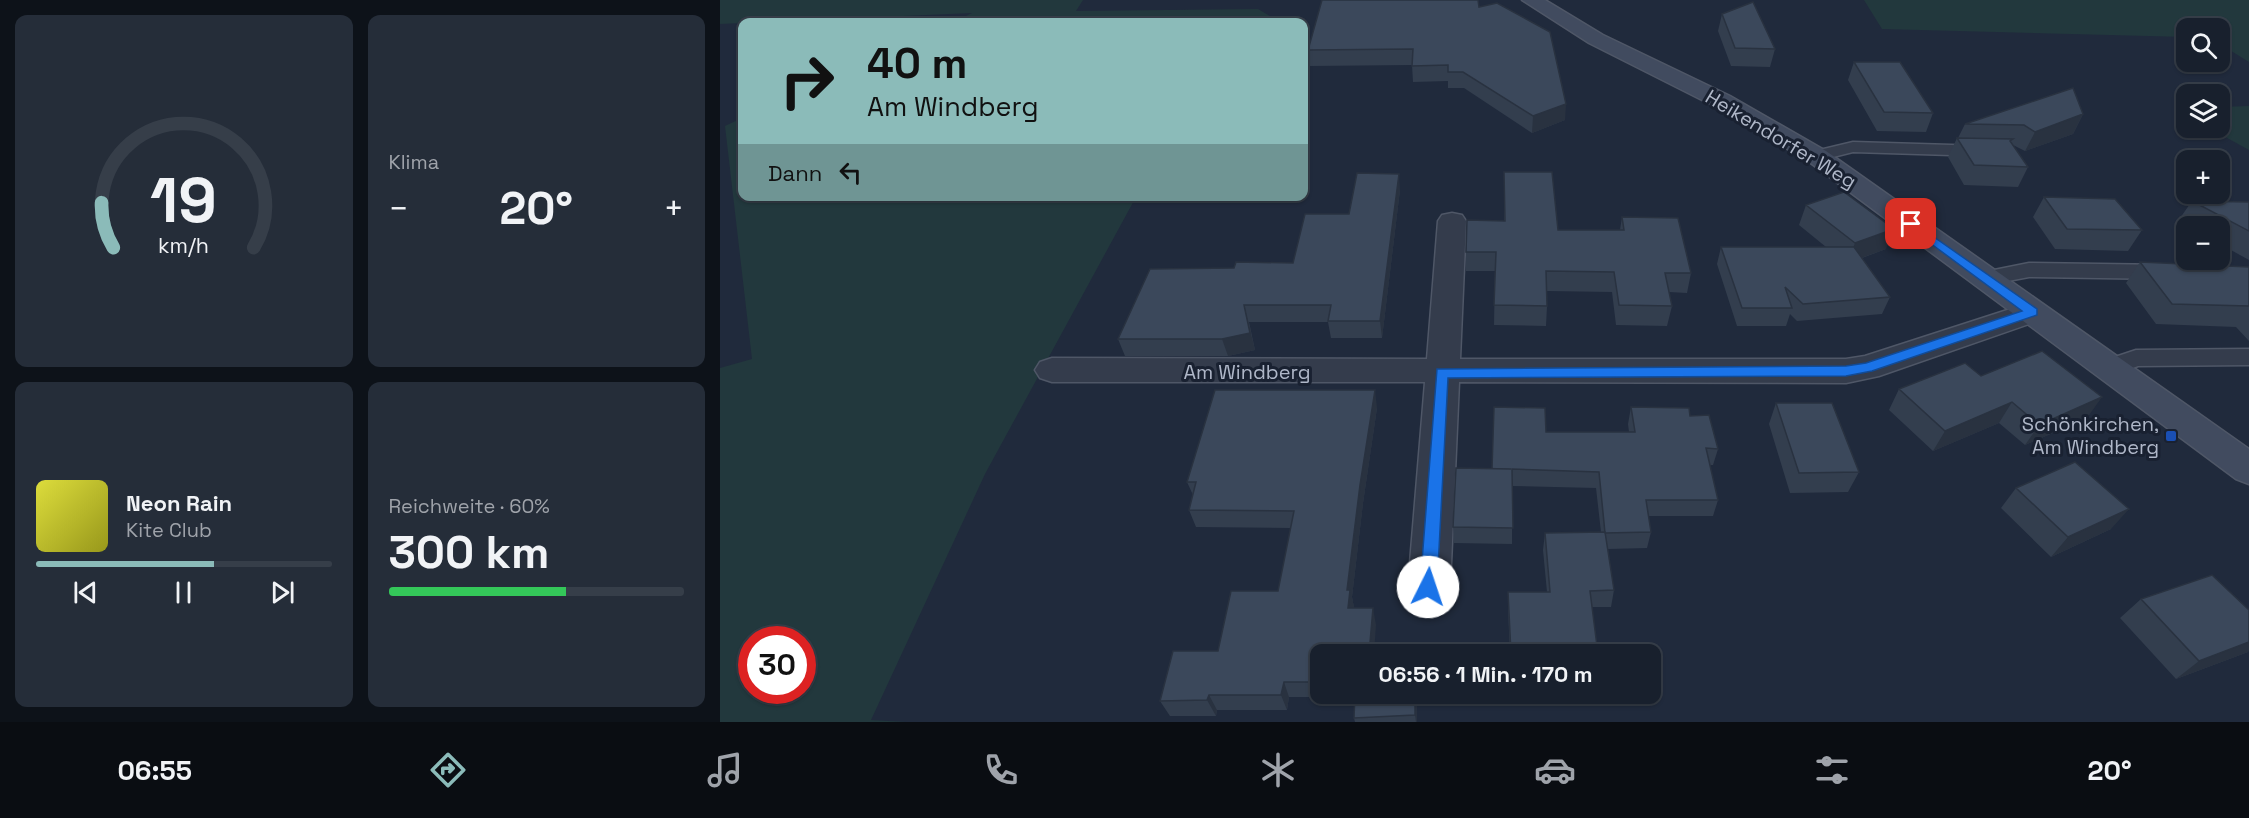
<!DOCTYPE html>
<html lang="de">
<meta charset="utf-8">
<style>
:root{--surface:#18202d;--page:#252d39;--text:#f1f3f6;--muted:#9fa3aa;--line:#363e49;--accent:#8bbbb9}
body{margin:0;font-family:"Space Grotesk",sans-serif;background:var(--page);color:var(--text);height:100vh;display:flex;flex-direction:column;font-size:22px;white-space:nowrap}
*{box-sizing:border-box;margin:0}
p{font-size:20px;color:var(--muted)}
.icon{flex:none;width:33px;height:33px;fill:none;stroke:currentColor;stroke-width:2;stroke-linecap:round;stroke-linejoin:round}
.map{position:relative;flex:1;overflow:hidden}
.side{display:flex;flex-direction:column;gap:15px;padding:15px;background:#0d1219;width:720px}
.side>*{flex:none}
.hud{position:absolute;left:18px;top:18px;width:570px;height:183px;border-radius:12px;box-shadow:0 2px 4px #0004,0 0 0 2px var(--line);background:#8bbbb9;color:#111;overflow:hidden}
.tools{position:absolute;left:1456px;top:18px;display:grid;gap:12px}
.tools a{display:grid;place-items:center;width:54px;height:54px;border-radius:12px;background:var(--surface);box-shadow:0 2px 4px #0004,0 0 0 2px var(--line);font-size:30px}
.speed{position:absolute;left:18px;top:626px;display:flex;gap:12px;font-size:30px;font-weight:700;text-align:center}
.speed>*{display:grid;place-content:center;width:78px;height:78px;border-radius:50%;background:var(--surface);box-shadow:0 2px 4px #0004,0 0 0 2px var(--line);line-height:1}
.speed .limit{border:9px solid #d22;background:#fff;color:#111}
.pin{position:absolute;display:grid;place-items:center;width:51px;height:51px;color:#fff;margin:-26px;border-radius:12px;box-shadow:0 3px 9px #0006}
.me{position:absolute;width:66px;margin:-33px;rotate:4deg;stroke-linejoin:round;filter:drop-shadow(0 0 4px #0008)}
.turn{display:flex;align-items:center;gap:21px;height:126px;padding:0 30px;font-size:27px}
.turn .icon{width:78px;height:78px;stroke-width:2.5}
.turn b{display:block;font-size:42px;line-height:51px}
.then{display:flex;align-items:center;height:57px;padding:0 30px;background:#0003;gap:12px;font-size:22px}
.big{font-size:45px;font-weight:800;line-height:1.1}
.side .tile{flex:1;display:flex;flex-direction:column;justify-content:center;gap:9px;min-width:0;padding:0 21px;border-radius:12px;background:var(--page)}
.side .dial{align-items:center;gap:0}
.dial svg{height:156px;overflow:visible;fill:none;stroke:var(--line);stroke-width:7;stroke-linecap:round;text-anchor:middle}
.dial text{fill:var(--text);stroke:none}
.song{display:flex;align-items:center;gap:18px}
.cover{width:72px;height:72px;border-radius:9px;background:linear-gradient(135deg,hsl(60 70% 55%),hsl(60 70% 35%))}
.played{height:6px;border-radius:3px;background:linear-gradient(90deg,var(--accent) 60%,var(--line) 60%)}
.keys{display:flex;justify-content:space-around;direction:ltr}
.heat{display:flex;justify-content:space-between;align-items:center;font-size:33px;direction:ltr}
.charge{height:9px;border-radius:4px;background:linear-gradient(90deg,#34c759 60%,var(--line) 0)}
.side .tiles{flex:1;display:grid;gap:15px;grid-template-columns:repeat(2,1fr)}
.trip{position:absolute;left:590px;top:644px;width:351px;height:60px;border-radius:12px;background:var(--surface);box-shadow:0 2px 4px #0004,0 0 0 2px var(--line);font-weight:800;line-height:60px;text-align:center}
.tab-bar{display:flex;height:96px;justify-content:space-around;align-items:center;background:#0a0d12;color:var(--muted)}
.tab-bar .icon{width:42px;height:42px}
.tab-bar .active{color:var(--accent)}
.tab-bar b{font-size:27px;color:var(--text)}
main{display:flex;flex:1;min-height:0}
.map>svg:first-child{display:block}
.green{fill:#22383d;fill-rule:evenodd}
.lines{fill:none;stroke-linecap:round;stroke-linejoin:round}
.lane-casing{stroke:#4f5767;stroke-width:3}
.street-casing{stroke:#4f5767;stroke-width:3}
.secondary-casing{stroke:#4f5767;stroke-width:3}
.lane{fill:#343c4c;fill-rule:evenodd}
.street{fill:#343c4c;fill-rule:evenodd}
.secondary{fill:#414b5f;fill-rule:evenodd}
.wall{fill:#333e4e}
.shaded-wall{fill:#293240}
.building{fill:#3b485b;stroke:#293240;stroke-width:1.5}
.route{fill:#1a73e8;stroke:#114b97;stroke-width:1.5}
.transit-dot{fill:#1a4fb4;stroke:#192131;stroke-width:2}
.labels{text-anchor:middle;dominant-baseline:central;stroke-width:6;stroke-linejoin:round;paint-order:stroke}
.street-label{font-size:20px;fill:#afb7c8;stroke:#192131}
.poi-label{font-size:20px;fill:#afb7c8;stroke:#192131;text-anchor:end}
</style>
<main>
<section class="side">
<div class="tiles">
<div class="tile dial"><svg viewBox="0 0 100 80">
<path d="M14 69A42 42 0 1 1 86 69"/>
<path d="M14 69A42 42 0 0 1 8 46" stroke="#8bbbb9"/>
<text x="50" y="56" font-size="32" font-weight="700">19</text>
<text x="50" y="72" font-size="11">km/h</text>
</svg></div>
<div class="tile"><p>Klima</p>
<div class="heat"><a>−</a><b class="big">20°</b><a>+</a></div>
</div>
<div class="tile">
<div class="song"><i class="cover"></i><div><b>Neon Rain</b><p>Kite Club</p></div></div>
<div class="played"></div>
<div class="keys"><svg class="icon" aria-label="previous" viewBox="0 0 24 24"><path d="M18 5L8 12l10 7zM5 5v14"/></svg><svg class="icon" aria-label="pause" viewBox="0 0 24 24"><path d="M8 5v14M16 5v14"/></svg><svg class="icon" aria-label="next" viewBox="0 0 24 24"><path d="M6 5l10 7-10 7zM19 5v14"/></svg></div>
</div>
<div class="tile"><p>Reichweite · 60%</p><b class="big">300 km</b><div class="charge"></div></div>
</div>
</section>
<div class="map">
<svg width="1529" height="722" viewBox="0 0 1529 722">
<rect width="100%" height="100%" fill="#202a3c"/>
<path class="green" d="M0 0H363L356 11 538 9 560 22H234L252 13 0 24Z
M1144 0H1529V62L1500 44V28H1467V37L1162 29Z
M1529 106V150L1489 128H1500V107Z
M22 118V196L416 197 265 474 151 720 186 722H0V368L32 359 5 126ZM32 639H82V690H32Z"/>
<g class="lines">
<defs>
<path id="lane" d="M1133 142 1264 146 1273 151 1264 156 1133 152 1097 161 1088 156 1091 152Z
M1309 263 1447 265 1455 267 1458 272 1455 277 1447 279 1309 277 1267 285 1259 283 1256 278 1259 273Z
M1529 349V365L1418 366 1389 377 1380 374 1377 368 1380 362 1416 350Z"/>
<path id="street" d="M732 213 742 215 746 221 740 359H1126L1145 356 1312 302 1323 305 1328 312 1323 319 1159 376 1126 383 739 382 730 587 724 600 709 606 694 600 688 587 705 382H332L320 378 315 370 320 362 332 358 707 359 718 221 722 215Z"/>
<path id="secondary" d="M802 0H825L883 35 1010 96 1106 151 1529 449V484L1516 479 1088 161 994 106 869 43Z"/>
</defs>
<use href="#lane" class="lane-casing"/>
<use href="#street" class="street-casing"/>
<use href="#secondary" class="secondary-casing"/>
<use href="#lane" class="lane"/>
<use href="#street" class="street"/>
<use href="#secondary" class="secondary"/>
</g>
<path class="wall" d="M759 7 845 120 812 133 744 88H728V81L693 82 692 65 590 66 588 50Z
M1002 14 1055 49 1050 67 1011 66 998 31Z
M1134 62 1213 113 1206 132 1157 131 1128 80Z
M1363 114 1353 134 1305 151 1293 145 1308 167 1298 187 1244 185 1228 157 1237 138H1238L1245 124Z
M784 172 838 230H900L902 217 971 273 967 293 949 292 952 306 947 326 896 325 892 292 827 291V306L826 326 774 325 775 271H746V252L784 221Z
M680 190 662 338H611L608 322H529L535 350 508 356H405L398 339 573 263 629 214Z
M1324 197 1422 230 1408 251 1335 249 1313 217Z
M1472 201 1529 202V260L1500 244V226H1468L1458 221Z
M1086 205 1166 249 1142 258 1170 297 1162 314 1077 321 1070 314 1066 326H1017L997 264 1001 247H1106L1079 225Z
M1420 262 1529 267V341L1516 327 1436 324 1406 283Z
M1261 376 1367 418 1305 445 1279 423 1213 451 1169 410 1179 389Z
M1056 403 1139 472 1128 492 1070 493 1049 424Z
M911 407 970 416 998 449 993 465H990L998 500 993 516H928L931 532 927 548 888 549 894 590 891 607H872L878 654H790L788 609V592H827L823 550 825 533 881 532 876 488 792 486V544L734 543 733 527 772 469 826 432H909L908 424Z
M657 408 643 503 632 597 634 608 656 625 600 654V693H697V722H635L634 718 635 697H569L567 710H497L496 716H450L440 701 498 651 558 591 571 528 476 527 469 510 473 495 467 482Z
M1296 488 1391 529 1331 557 1281 508Z
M1421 599 1528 652 1456 679 1400 618Z"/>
<path class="shaded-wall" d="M846 104 845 120 812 133 813 116Z
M1363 114 1353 134 1305 151 1315 132Z
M679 174 680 190 662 338 660 321Z
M1174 229 1166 249 1127 263 1135 243Z
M524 305 535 350 508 356 502 339Z
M655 390 657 408 643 503 632 597 634 607 632 625 628 608 627 590 640 485Z
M1382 397 1367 418 1305 445 1319 425Z
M1292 402 1279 423 1213 451 1225 431Z
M1409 509 1391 529 1331 557 1348 537Z
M653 608 656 625 654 654H649Z
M1529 642V651L1528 652 1456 679 1479 661Z
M564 682 569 697 567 710 561 695Z
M695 693H697V722H696L695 715Z
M489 695 497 710 496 716 487 700Z"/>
<path class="building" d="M602 0H758L759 7 777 3 830 32 846 104 813 116 743 72H728V65L692 66 693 49 588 50Z
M1033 2 1055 49 1015 48 1002 14Z
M1134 62H1180L1213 113 1164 112Z
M1353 88 1363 114 1315 132 1304 125 1245 124Z
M1237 138 1293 139 1290 141 1308 167 1254 165Z
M784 172H832L838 230H904L902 217 958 218 971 273H945L952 306 899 305 894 272 826 271 827 306 774 305 776 252H746L747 220 785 221Z
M637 173 679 174 660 321H608L611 305H524L530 333 502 339H398L430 269 514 268 516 262 573 263 585 214H629Z
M1124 192 1174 229 1135 243 1086 205Z
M1324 197 1395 199 1422 230 1347 229Z
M1472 201 1529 202V231Z
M1001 247H1134L1170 297 1083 304 1065 287 1072 308H1022Z
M1420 262 1529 267V306L1452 304Z
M1322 351 1382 397 1319 425 1292 402 1225 431 1179 389 1245 363 1261 376Z
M495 390H655L640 485 627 590H630L628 608H653L649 654H600V682H564L561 695H489L487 700 440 701 453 651H498L511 591H558L574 511 469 510 476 482H467Z
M1056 403H1112L1139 472 1079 473Z
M774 407 825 408 826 432H915L911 407 969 408 970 416 989 415 998 449 986 448 998 500H926L931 532 885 533 879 472 792 469 793 528 733 527 736 468 791 469H772Z
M1355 462 1409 509 1348 537 1296 488Z
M885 532 894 590 870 591 878 654H791L788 592H830L825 533Z
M1492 575 1529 610V642L1479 661 1421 599Z
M635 693H695V715L634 718Z"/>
<path class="route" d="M1191 221 1317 309V315L1152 371 1126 376 728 378 717 587 715 592 708 595 702 592 700 587 717 369 1126 366 1146 363 1302 311 1187 226 1186 224Z"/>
<rect class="transit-dot" x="1445" y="430" width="12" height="12" rx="3"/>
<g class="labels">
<g class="street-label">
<text transform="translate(1061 139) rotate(31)">Heikendorfer Weg</text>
<text x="527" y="372">Am Windberg</text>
</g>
<g class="poi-label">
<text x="1439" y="424">Schönkirchen,<tspan x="1439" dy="23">Am Windberg</tspan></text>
</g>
</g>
</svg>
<div class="tools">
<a><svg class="icon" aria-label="search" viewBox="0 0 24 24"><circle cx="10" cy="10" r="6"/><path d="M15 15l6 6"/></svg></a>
<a><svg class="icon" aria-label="layers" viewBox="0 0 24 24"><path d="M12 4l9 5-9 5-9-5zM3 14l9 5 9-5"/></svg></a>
<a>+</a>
<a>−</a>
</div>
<div class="speed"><div class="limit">30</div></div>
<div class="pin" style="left:1191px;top:224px;background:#d93025"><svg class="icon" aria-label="arrive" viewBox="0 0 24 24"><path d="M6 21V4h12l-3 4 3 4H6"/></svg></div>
<svg class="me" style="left:708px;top:587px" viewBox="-20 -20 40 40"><circle r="19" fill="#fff"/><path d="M0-13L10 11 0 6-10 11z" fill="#1a73e8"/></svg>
<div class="trip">06:56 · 1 Min. · 170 m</div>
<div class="hud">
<div class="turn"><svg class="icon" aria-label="right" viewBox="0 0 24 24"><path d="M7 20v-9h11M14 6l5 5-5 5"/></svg><div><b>40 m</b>Am Windberg</div></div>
<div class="then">Dann<svg class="icon" aria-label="left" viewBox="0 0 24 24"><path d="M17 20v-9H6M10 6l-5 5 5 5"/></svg></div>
</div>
</div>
</main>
<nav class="tab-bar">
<b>06:55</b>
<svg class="icon active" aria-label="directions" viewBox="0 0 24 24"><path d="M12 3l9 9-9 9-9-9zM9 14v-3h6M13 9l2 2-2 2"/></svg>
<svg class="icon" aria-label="music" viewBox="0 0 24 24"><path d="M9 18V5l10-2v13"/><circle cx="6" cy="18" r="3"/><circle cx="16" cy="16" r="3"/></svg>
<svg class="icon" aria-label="phone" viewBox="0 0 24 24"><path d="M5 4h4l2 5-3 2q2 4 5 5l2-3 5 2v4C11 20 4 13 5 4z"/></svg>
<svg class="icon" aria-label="climate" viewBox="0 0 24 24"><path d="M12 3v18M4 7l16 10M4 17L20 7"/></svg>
<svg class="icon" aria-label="car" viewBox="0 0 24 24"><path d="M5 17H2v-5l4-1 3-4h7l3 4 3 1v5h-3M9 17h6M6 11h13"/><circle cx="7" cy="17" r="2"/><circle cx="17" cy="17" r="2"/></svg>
<svg class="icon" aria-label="filters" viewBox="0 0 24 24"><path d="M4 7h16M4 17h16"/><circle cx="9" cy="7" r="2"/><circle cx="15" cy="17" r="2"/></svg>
<b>20°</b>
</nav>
